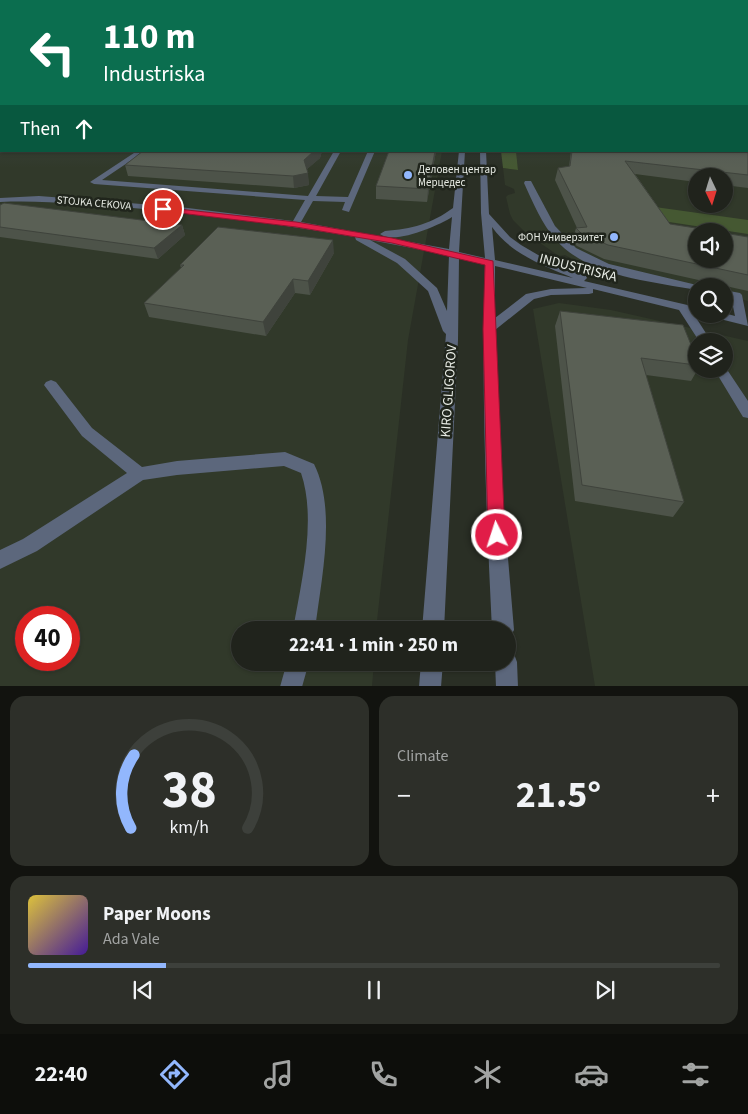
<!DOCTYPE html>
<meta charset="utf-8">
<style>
:root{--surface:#20231c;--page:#2d2f29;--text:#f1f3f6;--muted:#a2a4a3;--line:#3d403b;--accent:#92b7fd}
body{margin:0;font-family:"Source Sans 3",sans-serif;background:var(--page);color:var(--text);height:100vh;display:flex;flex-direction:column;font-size:19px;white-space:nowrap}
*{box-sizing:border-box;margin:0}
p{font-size:16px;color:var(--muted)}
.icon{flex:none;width:28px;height:28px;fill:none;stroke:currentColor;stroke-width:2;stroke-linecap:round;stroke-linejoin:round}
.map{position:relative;height:686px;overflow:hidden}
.details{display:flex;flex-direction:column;gap:10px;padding:10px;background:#12130f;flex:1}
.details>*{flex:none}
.top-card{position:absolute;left:0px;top:0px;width:749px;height:152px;box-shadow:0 1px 4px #0004,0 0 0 1px var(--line);background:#0b6e4f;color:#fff;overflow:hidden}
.needle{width:32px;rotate:176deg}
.buttons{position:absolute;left:688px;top:168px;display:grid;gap:10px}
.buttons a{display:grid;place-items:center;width:45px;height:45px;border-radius:50%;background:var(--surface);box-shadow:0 1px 4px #0004,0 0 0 1px var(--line);font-size:25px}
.speed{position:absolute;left:15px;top:606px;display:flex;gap:10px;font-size:25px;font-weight:700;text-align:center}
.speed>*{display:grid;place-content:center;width:65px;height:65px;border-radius:50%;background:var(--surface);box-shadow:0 1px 4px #0004,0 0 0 1px var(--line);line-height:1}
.speed .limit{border:8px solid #d22;background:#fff;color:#111}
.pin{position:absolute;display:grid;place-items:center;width:42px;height:42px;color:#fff;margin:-21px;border:2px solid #fff;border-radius:50%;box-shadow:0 1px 5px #0007}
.me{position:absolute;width:55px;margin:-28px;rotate:356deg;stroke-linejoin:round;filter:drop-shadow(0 0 4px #0008)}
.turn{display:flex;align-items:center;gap:18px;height:105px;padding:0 20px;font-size:22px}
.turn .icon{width:65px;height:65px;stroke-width:2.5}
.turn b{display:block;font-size:35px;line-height:42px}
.then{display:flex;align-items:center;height:48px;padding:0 20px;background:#0003;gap:10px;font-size:19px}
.big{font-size:38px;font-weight:700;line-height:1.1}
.details .tile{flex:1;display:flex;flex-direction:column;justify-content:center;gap:8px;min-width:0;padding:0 18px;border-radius:15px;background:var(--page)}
.details .dial{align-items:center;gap:0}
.dial svg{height:130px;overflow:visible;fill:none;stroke:var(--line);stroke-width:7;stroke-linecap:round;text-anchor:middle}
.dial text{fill:var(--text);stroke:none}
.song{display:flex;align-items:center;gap:15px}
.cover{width:60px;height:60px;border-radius:8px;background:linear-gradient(135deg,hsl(50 70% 55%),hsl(260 70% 35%))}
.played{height:5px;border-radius:2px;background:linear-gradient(90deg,var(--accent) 20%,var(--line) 20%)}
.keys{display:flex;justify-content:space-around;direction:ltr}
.heat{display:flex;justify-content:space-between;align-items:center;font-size:28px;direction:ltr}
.details .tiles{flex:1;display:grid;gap:10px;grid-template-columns:1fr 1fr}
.tile:last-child{grid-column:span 2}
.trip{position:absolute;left:231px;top:621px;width:285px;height:50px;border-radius:25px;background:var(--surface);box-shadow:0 1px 4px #0004,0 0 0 1px var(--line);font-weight:700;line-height:50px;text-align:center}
.dock{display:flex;height:80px;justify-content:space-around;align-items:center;background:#0d0e0b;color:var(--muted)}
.dock .icon{width:35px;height:35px}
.dock .on{color:var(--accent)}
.dock b{font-size:22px;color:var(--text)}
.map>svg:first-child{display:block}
.built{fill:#31392a;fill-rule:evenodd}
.green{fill:#455832}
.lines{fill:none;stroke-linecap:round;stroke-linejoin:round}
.minor{fill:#5c677c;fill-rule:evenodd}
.wall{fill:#4d5349}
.shaded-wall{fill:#3f433c}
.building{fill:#5a6055;stroke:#3f433c}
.route{fill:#e11d48;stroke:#92132f}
.poi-dot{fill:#92b7fd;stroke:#20251c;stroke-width:2}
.labels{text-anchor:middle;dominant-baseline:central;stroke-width:5;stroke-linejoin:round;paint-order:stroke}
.far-poi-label{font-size:11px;fill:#e7ebe4;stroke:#20251c;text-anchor:start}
.far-street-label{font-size:11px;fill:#e7ebe4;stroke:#20251c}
.street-label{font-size:14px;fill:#e7ebe4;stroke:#20251c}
</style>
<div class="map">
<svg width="748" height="687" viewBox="0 0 748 687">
<rect width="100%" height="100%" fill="#2a2f25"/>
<path class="built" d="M0 108 1 151H442L408 340 376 630H240V662L374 663 372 686H0ZM26 618H69V660H26Z
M748 145V301L724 295V286H696V289L602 269 580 263 565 255 559 256 527 234 513 220 510 214 506 197 508 195 515 193 514 189 505 185 503 168 518 170 516 151H748ZM696 176H724V204H696ZM696 231H724V259H696Z
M559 303 611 310 748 341V686H595L533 309ZM696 341H724V369H696Z"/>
<path class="green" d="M501 151H516L518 170 503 168Z
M655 207 748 220V234L656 220Z"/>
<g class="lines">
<path class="minor" d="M137 151H145L102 180 308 196 334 151H341L316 196 348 197 368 151H375L349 212 342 210 345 202 313 201 301 222 449 249 452 217C438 226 394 245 380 234L385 231C412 229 431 224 453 208L459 151H465L459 252 485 258 481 213 480 151H486L489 214 510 237 521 245 545 259 586 276 587 278 584 281 696 307V313H693L711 341H699L679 310 593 289V293L589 294 551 295 534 299 495 330 503 498 514 630 510 637 508 639V630H492C486 508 481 386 485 264L459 258 458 340 444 630H422L446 334 443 331 428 291 397 263 356 240 355 237C281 224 207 215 133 208 88 205 45 200 0 202V198L39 196 180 207 293 221 305 200 94 184 90 182ZM492 227C511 254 544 266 573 278L495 260ZM370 240 449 255 447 311 437 288 405 259ZM495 266 587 288 551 289 526 294 495 318Z
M525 181H531L555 226 576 248 609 264 701 286H696V290C650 281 589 277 556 240 542 224 533 203 524 183Z
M724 290 740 293 742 295 748 326 708 316 706 314 724 313 735 316 731 297 724 296Z
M724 365 748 401V418L743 417 714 369H724Z
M51 380 56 382 92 428 142 467 177 461 285 452 314 464C337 510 321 580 315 630H293C301 583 317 520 301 473L284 466 177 475 143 480 37 551 0 569V550L23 539 127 473 82 436 44 385 46 382Z
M508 652 514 654 517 662 518 687H496L495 662H508Z
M287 662H309L302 687H280Z
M421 662H443L441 687H419Z"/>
</g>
<path class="wall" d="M748 148V188L724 185V176H696V182L635 174 670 224 748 237V291L604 259 577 246 572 242 576 228H577L555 180 558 168 569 167 571 151H748Z
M143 151H322L320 158 307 169 309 185 294 188 128 176 125 165Z
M389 151H436L427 202 376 199V186Z
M0 205 182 225 185 235 158 259 0 237Z
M334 253 310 295 295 293 266 336 149 317 144 303 181 268 180 265Z
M560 311 696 365V369H698L691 381 646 375 684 502 673 517 575 501 555 326Z"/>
<path class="shaded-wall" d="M314 151H322L320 158 305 171 304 160Z
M435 151H436L427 202 428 189Z
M308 173 309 185 294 188 293 176Z
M182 225 185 235 158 259 154 248Z
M333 240 334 253 310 295 308 281Z
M293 279 295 293 266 336 263 322Z"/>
<path class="building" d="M748 148V175L625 161 670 224 715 231H696V259H724V233L748 237V275L608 245 581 233 576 228 587 227 558 168 570 166 572 151H748Z
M143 151H314L304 160 308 173 293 176 125 165Z
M389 151H435L428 189 376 186Z
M4 203 182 225 154 248 0 227V205Z
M218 227 333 240 308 281 293 279 263 322 144 303 184 265H180Z
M560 311 683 325 696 357V365L641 358 684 502 582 485Z"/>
<linearGradient id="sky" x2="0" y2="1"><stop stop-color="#171a14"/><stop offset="0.43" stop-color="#444d51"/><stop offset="1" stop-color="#444d51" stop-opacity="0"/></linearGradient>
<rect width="748" height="168" fill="url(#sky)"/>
<path class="route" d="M160 207 296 222 392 238 493 261 505 535 502 541 497 543 491 541 488 535 483 329 485 265 392 243 296 227 163 211H160Z"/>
<g class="poi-dot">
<circle cx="408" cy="175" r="5"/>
<circle cx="614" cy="237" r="5"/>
</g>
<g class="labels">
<g class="far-poi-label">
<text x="418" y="169">Деловен центар<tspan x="418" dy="13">Мерцедес</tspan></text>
<text x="604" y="237" text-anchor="end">ФОН Универзитет</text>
</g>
<g class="far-street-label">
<text transform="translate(94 203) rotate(5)">STOJKA CEKOVA</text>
</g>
<g class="street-label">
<text transform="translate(578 268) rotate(14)">INDUSTRISKA</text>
<text transform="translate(449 391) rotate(-86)">KIRO GLIGOROV</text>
</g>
</g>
</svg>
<div class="buttons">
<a><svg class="needle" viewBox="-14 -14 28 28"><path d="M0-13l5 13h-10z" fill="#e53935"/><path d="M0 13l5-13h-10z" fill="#a2a4a3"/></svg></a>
<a><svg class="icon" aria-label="sound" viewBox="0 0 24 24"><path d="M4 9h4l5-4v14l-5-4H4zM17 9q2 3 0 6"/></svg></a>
<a><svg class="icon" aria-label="search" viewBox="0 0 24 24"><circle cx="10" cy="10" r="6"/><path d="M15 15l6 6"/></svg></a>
<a><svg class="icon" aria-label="layers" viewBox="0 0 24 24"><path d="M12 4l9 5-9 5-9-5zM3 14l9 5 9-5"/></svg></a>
</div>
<div class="speed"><div class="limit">40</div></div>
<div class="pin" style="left:163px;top:209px;background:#d93025"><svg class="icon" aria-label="arrive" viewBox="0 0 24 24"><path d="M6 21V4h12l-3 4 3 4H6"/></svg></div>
<svg class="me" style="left:497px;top:535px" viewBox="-20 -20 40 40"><circle r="17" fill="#e11d48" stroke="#fff" stroke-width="3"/><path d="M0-11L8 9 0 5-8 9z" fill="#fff"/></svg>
<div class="trip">22:41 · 1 min · 250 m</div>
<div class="top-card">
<div class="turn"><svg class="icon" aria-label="left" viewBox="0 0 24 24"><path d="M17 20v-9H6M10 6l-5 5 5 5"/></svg><div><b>110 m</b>Industriska</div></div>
<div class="then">Then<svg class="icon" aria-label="ahead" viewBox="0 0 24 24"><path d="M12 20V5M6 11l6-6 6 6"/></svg></div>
</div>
</div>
<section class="details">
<div class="tiles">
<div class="tile dial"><svg viewBox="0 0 100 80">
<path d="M14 69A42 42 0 1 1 86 69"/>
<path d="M14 69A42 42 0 0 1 16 24" stroke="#92b7fd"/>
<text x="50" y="56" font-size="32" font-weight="700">38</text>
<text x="50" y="72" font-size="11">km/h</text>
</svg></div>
<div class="tile"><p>Climate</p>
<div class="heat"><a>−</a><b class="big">21.5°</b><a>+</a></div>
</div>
<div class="tile">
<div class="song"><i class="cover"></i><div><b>Paper Moons</b><p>Ada Vale</p></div></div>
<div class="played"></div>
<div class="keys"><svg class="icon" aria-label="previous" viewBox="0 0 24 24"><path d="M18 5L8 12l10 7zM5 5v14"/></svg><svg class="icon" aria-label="pause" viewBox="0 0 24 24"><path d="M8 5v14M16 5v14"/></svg><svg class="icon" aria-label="next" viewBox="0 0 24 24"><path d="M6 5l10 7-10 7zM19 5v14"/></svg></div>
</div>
</div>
</section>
<nav class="dock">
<b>22:40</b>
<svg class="icon on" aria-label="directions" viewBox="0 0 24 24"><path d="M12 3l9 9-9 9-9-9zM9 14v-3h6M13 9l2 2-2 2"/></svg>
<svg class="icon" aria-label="music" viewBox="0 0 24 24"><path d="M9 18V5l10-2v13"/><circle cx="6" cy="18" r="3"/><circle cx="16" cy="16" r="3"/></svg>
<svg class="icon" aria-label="phone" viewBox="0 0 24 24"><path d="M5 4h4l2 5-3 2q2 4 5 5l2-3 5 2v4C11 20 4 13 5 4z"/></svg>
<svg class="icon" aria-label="climate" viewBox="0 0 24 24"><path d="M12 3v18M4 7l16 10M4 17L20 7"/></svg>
<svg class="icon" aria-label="car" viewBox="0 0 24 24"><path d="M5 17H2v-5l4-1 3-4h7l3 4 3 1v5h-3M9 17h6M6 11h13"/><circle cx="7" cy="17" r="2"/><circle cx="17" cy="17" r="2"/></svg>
<svg class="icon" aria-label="filters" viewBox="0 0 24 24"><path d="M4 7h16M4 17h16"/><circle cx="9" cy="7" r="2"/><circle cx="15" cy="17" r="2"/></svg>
</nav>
